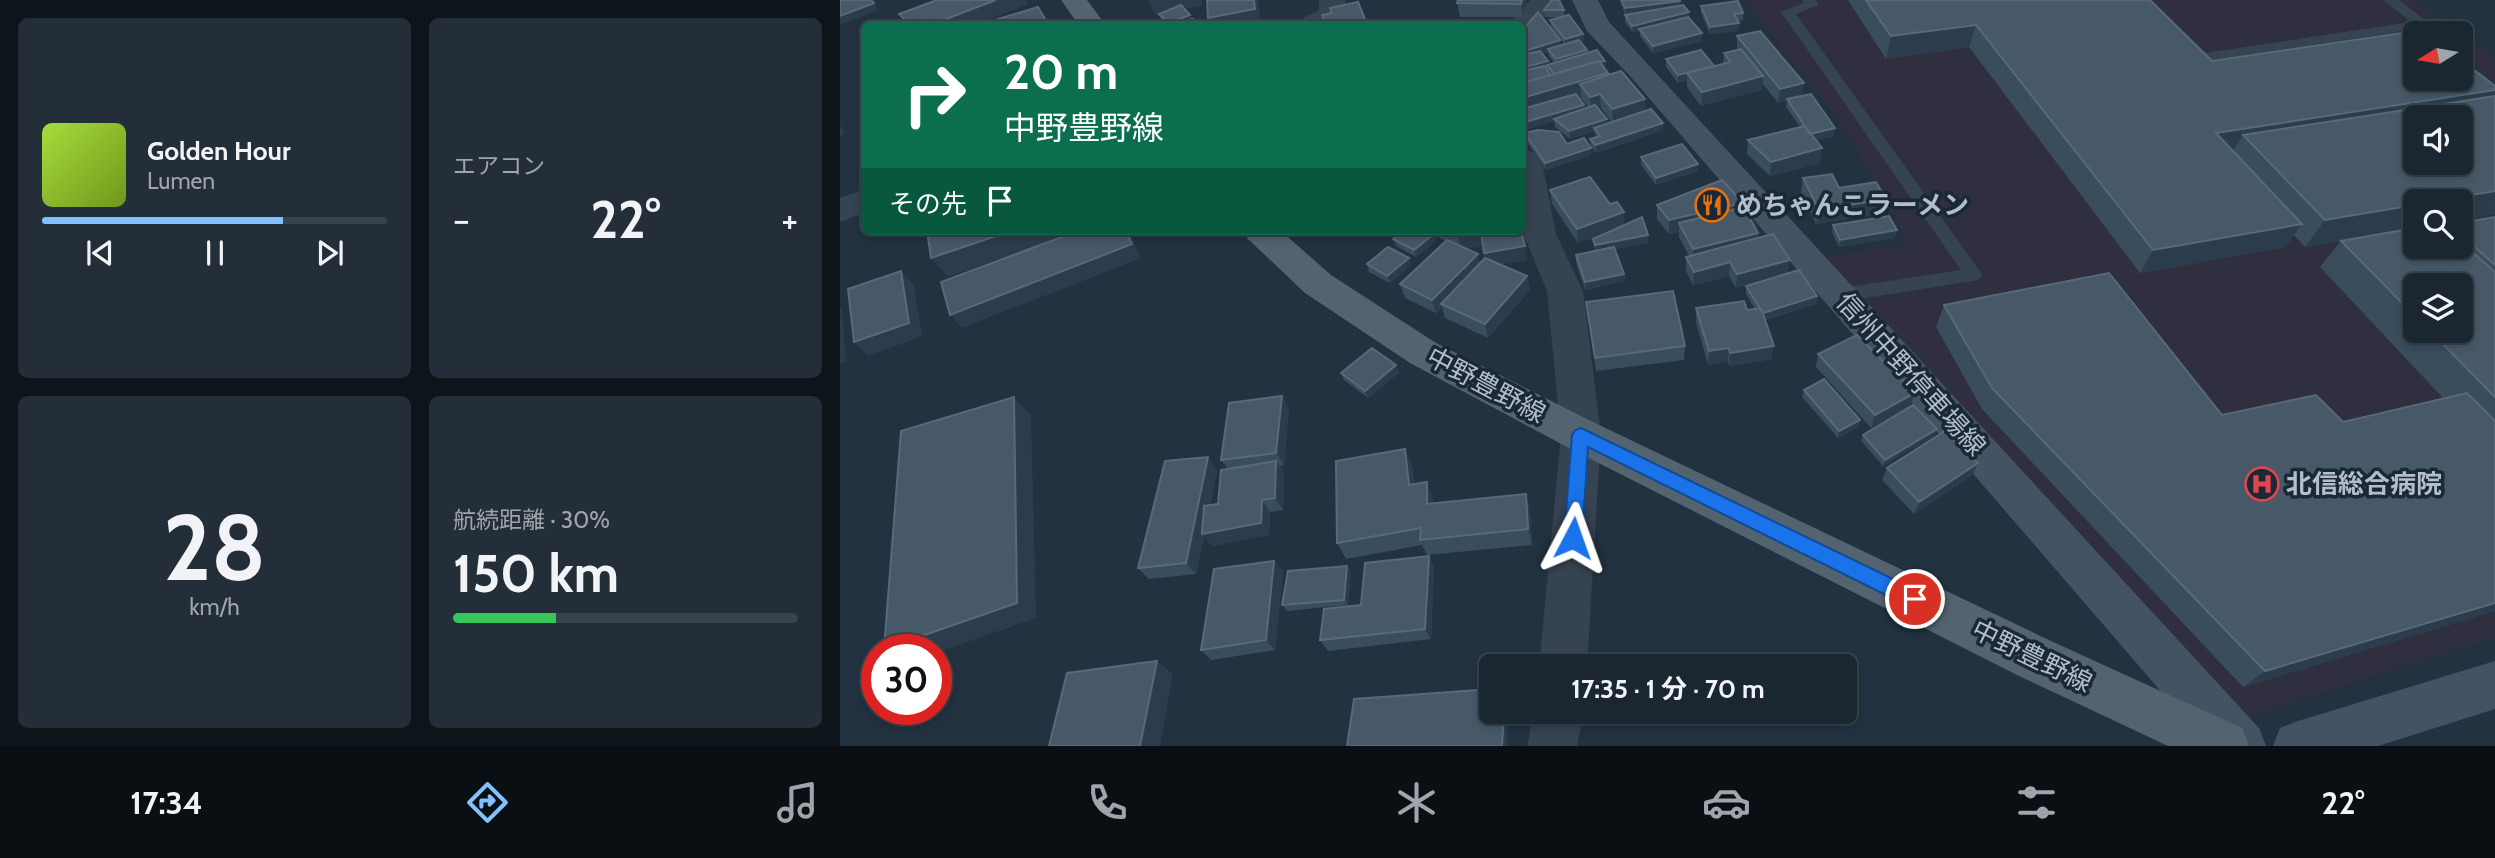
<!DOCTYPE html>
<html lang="ja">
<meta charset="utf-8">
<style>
:root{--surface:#1a2630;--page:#232e38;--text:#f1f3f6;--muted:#9fa5ab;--line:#38434c;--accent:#83c0ff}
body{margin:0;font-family:Cabin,"Noto Sans JP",sans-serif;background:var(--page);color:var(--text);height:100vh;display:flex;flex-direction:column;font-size:26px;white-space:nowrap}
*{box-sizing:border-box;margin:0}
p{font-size:23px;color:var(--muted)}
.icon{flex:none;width:38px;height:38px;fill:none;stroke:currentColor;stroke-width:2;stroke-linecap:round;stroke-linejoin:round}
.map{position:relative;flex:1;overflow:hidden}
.drawer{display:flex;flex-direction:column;gap:18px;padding:18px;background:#0e151a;width:840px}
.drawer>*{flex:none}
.guide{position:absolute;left:21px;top:21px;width:665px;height:214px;border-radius:10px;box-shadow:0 4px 10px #0003,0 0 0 2px var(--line);background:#0b6e4f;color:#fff;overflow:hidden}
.needle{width:46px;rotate:259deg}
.fabs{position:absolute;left:1563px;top:21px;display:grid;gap:14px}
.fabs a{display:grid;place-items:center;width:70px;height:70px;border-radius:10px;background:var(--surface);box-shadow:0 4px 10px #0003,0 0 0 2px var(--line);font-size:35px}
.speed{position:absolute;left:21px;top:634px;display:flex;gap:14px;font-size:35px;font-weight:700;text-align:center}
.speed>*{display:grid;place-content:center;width:91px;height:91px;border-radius:50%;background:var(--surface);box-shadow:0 4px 10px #0003,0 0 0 2px var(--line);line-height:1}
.speed .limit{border:10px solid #d22;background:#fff;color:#111}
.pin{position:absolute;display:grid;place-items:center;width:60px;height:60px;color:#fff;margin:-30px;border:4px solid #fff;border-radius:50%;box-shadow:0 2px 7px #0007}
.me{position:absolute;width:77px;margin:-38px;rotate:4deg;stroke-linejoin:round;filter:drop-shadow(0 0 5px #0008)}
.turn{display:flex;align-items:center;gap:24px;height:147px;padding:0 28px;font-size:32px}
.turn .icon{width:91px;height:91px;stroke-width:2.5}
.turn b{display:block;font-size:49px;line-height:60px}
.then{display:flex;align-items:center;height:66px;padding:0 28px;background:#0003;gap:14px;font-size:26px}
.big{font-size:52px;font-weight:700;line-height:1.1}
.drawer .tile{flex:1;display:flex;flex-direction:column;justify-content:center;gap:10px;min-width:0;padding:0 24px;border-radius:10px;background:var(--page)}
.drawer .dial{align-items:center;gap:0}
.dial b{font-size:91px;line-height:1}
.song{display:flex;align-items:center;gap:21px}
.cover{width:84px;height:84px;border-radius:10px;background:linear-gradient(135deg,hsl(80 70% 55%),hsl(80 70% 35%))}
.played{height:7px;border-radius:4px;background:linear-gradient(90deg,var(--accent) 70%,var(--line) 70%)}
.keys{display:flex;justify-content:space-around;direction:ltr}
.heat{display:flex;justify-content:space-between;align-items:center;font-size:38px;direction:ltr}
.charge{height:10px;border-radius:5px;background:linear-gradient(90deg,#34c759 30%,var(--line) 0)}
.drawer .tiles{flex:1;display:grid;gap:18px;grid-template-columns:repeat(2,1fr)}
.trip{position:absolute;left:639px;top:654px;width:378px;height:70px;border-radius:10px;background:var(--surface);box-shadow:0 4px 10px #0003,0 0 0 2px var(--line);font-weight:700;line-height:70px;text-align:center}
.tabs{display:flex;height:112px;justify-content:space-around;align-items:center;background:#0a0f13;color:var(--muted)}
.tabs .icon{width:49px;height:49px}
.tabs .on{color:var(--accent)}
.tabs b{font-size:32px;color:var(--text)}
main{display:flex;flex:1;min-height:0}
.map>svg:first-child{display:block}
.medical{fill:#2f2f40;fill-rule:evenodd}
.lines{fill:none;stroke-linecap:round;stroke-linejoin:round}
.lane{fill:#364350;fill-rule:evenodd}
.street{fill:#364350;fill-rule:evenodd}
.secondary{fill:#445363;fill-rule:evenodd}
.primary{fill:#546370;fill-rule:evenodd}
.wall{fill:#3a4d5c;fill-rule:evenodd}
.shaded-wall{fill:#2b3d4c}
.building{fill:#475968;stroke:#586978;stroke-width:2;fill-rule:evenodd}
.route{fill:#1a73e8;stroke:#114b97;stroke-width:2}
.labels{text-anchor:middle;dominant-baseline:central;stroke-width:7;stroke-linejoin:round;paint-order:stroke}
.poi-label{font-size:26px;font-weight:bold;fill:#b2becb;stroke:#1b2835;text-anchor:start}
.street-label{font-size:26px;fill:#b2becb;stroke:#1b2835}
</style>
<main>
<section class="drawer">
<div class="tiles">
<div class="tile">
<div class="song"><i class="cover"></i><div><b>Golden Hour</b><p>Lumen</p></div></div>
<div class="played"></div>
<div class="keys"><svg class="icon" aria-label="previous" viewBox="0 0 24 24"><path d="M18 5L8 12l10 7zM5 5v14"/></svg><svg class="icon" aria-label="pause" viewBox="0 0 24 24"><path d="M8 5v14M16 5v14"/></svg><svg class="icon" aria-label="next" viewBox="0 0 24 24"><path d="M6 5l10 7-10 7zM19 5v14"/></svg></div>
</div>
<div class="tile"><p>エアコン</p>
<div class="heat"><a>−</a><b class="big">22°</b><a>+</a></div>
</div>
<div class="tile dial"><b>28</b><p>km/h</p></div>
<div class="tile"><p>航続距離 · 30%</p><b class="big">150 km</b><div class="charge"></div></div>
</div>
</section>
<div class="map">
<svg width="1655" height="746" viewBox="0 0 1655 746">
<rect width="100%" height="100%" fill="#223240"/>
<path class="medical" d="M904 0H1575L1655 55V638L1402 718 984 257 1069 244 1002 125ZM1575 33H1620V79H1575ZM1575 117H1620V163H1575ZM1575 201H1620V247H1575ZM1575 285H1620V331H1575Z"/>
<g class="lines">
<path class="lane" d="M962 0H976L979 5 956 14 1139 270 1142 275 1139 280 1001 302 995 300 992 295 995 290 1001 288 1121 270 941 12 964 3Z
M1543 0H1559L1590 24 1583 28 1349 64 1339 57 1346 53 1352 55 1571 22Z"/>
<path class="street" d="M479 0H505L506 13 492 24H460L463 18 479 10Z
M690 0H718L692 31 682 33V24H669Z
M682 149 693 152 703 167 716 234 743 291 761 435 747 667H699L721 435 707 291 682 231Z
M24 189V213L0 222V198Z
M694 712H744L737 746H687Z"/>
<path class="secondary" d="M732 0H758L769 22 1419 728 1426 746H1368L790 76 747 31Z
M1655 661V709L1538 746H1433L1440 728 1458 721Z"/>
<path class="primary" d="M221 0H247L265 24H238Z
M403 231H441L491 275 596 343 755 423 1211 641 1402 728 1409 746H1328L1177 675 727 447 570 363 465 293 408 239Z"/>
</g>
<path class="wall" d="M309 0H361L362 5 344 9 350 15 353 19 359 24H326L322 21 319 14 315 15Z
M686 0 683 17H620L617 3Z
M780 0H840V5L849 18 862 41 813 53 800 36V31L793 33 785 22V15Z
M1008 0H1310L1372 61 1653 97 1655 214 1620 220V201H1575V228L1465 247 1454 235 1445 247 1300 273 1129 47 1046 59Z
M861 6 903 13V20L898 21 899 23 898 31 870 34 861 13Z
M704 10H724V16L743 34 744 41 741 42 747 50 748 53 766 68H765L768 75 805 99V111L823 123V130L756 153 751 146 750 139 756 137 754 131 730 139 715 127 714 121 686 130 682 123V31L720 45 724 44 711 27 710 20 718 17H705ZM708 52 709 56 714 63 708 65V61L702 54ZM738 96H741V98L749 108 745 109ZM761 108 772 122 767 124 758 109Z
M897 36 964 83 962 96 994 136 976 140 980 163 930 176 907 154 908 140 960 127 946 107 947 101 938 103 922 83V90L861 106 847 87V80L838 83 826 67V59L874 66 883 64 884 53 897 50Z
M685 133 727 144 751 155 706 170 686 141Z
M801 157 858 171 816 185 801 165Z
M963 178 999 188 1043 213 976 224 961 193Z
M710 190 785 224 808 243 775 249 784 274 785 281 745 290 736 262V255L755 251 753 239 767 233 738 243 712 204Z
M903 203V208L918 233V238L948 273 977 296 976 304 925 320 932 359 889 366 888 361 868 365 856 322V308L907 310 915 309 906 294V286L938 276 896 288 889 276 853 285 846 271V257L849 256 839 237V232L829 234 817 219V205Z
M1655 217V611L1403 687 1142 409 1096 327 1104 305 1382 415 1503 422 1603 398 1480 267 1501 241 1620 247V223ZM1575 285 1620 331H1575Z
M993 225 1055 238 999 247 992 232Z
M593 231H681L687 260 661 264 687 276 690 290 648 338 605 318 602 307 596 313 565 298 560 284 605 241 596 236 597 240 576 257 556 246 553 239 594 232ZM643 246 645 258 640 263 626 249Z
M527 264 571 265 550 283 529 272Z
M746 302 845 346 844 360 756 371Z
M978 354 1070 406 1031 428 976 367Z
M501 373H559L528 398 504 380Z
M964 390 1020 420 1018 427 998 438 962 397Z
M449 409 444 465 440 466 444 473 443 510 430 512 429 535 372 546 364 536 356 574 309 579 298 568 377 470 370 505 378 504 388 469 381 460Z
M1097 429 1094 436 1043 466 1021 441 1023 435Z
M1138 463 1132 475 1074 514 1042 480 1047 468Z
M572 466 574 484 593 498V503L686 494 690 511 692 545 587 555 582 545 506 559 497 543Z
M589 556 594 568 591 639 488 651 480 640 521 605Z
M434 561 443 572 435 650 371 660 361 650Z
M507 566 511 572 508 605 447 611 442 605Z"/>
<path class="shaded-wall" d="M156 0H186L189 4 138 24H93Z
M313 0H361L362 5 315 15 309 1Z
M414 0H418L421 23 414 24H371L368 18Z
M682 0H686L683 17 681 4Z
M840 1V8L785 16V8Z
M34 3 39 10 0 25V16Z
M849 12V19L799 29 800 31 793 33 792 26Z
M350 15 354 22 347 24H329L328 23Z
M85 20 88 24H73Z
M899 23 898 31 870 34V27Z
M1136 25 1129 47 1046 59 1051 36Z
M862 33V41L813 53V46Z
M743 34 744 41 725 46V39Z
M720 40 721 48 708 49V52L682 60V52Z
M747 50 748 57 717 66 716 59Z
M708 61V68L682 75V68Z
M765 61 766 68 716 83 715 76Z
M768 73 769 87 740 84 741 96 682 113V98Z
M847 73V80L838 83V75Z
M923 76 922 90 861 106 862 92Z
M964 83 962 97 947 99V101L938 103 940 89Z
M1655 90V95L1641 112 1403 135 1393 151 1376 133Z
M760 94 761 108 751 111 750 97Z
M805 99V113L773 123 772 109Z
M744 105 745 113 714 119V121L686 130 685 122Z
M767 119V126L754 128V131L730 139 729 131Z
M823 123V130L756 153 755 145Z
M0 125 5 131 0 138Z
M995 128 994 136 969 141 970 134Z
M751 148V155L706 170 705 163Z
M982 148 980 163 930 176 931 162Z
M858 164V171L816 185V178Z
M1655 191V214L1620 220V201H1595Z
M1046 199 1043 213 976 224 979 210Z
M903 203 902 217 839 223V232L829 234V220Z
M1575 205V228L1465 247 1485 220Z
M784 212 785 226 738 243 737 229Z
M1462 224 1445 247 1300 273 1313 250Z
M1057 230 1055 238 999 247 1000 240Z
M171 231H228L229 235 108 277 91 258Z
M286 231H288L301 258 122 328 110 315Z
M641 232 644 246 621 250 618 236Z
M595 233 597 240 576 257 574 250Z
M918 233 917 247 852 263 853 249Z
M808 235V243L756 253 755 245Z
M685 246 687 260 647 267 644 253Z
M638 254 641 268 601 304 602 307 596 313 592 300Z
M569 258 571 265 550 283 547 276Z
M950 260 948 274 896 288 897 274Z
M890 262 889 276 853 285 854 272Z
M61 271 74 285 82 336 28 356 14 342Z
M784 274 785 281 745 290V282Z
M687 276 690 290 648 338 645 324Z
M977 296 976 304 923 320V313Z
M0 308 2 310 6 362 0 364Z
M934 346 932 359 889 366 890 353Z
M889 348 888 361 868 365 869 351Z
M556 365 559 373 528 398 525 391Z
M1075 393 1070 406 1031 428 1035 415Z
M442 396 449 409 444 465 436 453Z
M174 397 191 415 196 618 96 653V649H46Z
M1020 420 1018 427 998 438 999 431Z
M1097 429 1094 436 1043 466 1045 460Z
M565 449 572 466 576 501 569 485Z
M368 457 377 470 364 534 422 500 430 512 429 535 372 546 364 536 356 574 346 563Z
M436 461 444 473 443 510 435 498Z
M1138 463 1132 475 1074 514 1079 502Z
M587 482 593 498V521L587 504Z
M686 494 690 511 692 545 688 529Z
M589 556 594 568 591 639 585 629Z
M434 561 443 572 435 650 426 640Z
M507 566 511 572 508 605 504 600Z
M1655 603V611L1403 687 1425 671Z
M317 661 333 674 320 746H300Z
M664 712H668L667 746H662Z"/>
<path class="building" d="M0 0H31L34 3 0 16Z
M97 0H156L93 24H89L85 20 73 24H69L59 14Z
M367 0H414L415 9 368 18Z
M618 0H682L681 4 617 3Z
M712 0H719L724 10H704Z
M781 0H840V1L785 8Z
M1026 0H1310L1372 61 1582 30 1587 33H1575V79H1620V59L1655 86V90L1376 133 1462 224 1313 250 1136 25 1051 36Z
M898 1 903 13 894 14 899 23 870 27 861 6Z
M518 2 527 24H485L482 15 492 13 490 8Z
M341 5 350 15 328 23 319 14Z
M843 5 849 12 792 26 785 15Z
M198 7 208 24 220 20 222 24H142Z
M698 12 720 40 682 52V31Z
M729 15 743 34 725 39 710 20Z
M848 17 862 33 813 46 799 29Z
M353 19 359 24H339Z
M920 31 964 83 940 89 897 36Z
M739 40 747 50 716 59 708 49Z
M901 49 923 76 862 92 847 73 891 62 884 53Z
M757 50 765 61 760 62 759 61 714 74 707 65Z
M861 50 874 66 838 75 826 59Z
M700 51 708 61 682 68V55Z
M759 61 768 73 682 98V83Z
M705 66 710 75 682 83V71Z
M781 71 805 99 772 109 760 94 750 97 740 84Z
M736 94 744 105 685 122 682 118V109Z
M971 94 995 128 970 134 947 99Z
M1655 96V191L1595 201H1575V205L1485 220 1403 135ZM1575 117H1620V163H1575Z
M755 105 767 119 729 131 714 119Z
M811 109 823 123 755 145 750 139 760 136 754 128Z
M965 126 982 148 931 162 908 140Z
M698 130 719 132 727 144 744 138 751 148 705 163 685 133Z
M842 144 858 164 816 178 801 157Z
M992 174 999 188 1036 182 1046 199 979 210 963 178Z
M750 177 770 204 777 202 784 212 737 229 710 190Z
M882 180 903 203 829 220 817 205Z
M904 207 918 233 853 249 839 223Z
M1049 216 1057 230 1000 240 993 225Z
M802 217 808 235 755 245 753 239Z
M1655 217V265L1620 234V223Z
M1575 228V247H1620V241L1655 272V397L1590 331H1620V285H1575V316L1501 241Z
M87 231H171L91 258Z
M238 231H286L292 244 110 315 101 282Z
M563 231H592L595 233 574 250 553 239Z
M608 231H681L685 246 644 253 641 232 618 236Z
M933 234 950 260 897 274 890 262 854 272 846 257Z
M607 240 638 254 592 300 560 284Z
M548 247 569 258 547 276 527 264Z
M774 247 784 274 745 282 736 255Z
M645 258 687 276 645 324 601 304Z
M959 270 977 296 923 313 906 286Z
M61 271 69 323 14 342 8 289Z
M1269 273 1382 415 1476 395 1503 422 1627 393 1655 421V603L1425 671 1152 388 1104 305Z
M833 291 845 346 755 358 746 302Z
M904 301 907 310 921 308 934 346 890 353 889 348 869 351 856 308Z
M1017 335 1075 393 1035 415 978 354Z
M532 348 556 365 525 391 501 373Z
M984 379 1020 420 999 431 964 390Z
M442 396 436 453 381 460 389 403Z
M174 397 177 603 44 649 61 431Z
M1073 405 1097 429 1045 460 1023 435Z
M1105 431 1138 463 1079 502 1047 468Z
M565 449 569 485 587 482V504L686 494 688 529 580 540 581 528 497 543 496 461Z
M368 457 346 563 298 568 325 461Z
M436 461 435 498 422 500 421 523 362 534 364 506 378 504 381 470Z
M589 556 585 629 480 640 484 609 521 605 525 563Z
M434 561 426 640 361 650 374 569Z
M507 566 504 600 442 605 448 571Z
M317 661 300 746H209L227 673Z
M651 689V712H664L662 746H507L514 699Z"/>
<path class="route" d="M741 428 1082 593 1084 599 1082 606 1075 608 1068 606 748 447 742 538 739 544 733 546 726 544 724 538 732 435 735 430Z"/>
<defs>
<symbol id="restaurant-ring" viewBox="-11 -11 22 22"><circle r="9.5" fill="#1b2835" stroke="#e8710a" stroke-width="1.5"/><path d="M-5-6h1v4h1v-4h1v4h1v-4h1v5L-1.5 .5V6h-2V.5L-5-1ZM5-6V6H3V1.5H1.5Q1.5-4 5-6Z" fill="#e8710a"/></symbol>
<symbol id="hospital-ring" viewBox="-11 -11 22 22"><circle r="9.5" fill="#1b2835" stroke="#e0444e" stroke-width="1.5"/><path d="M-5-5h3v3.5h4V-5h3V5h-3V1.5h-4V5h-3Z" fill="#e0444e"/></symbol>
</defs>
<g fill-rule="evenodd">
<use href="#restaurant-ring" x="853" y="186" width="38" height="38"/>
<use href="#hospital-ring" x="1403" y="465" width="38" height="38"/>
</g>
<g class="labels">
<g class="poi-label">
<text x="896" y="205">めちゃんこラーメン</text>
<text x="1446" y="484">北信総合病院</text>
</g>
<g class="street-label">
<text transform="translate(1071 374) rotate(48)">信州中野停車場線</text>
<text transform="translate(646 385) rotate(28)">中野豊野線</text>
<text transform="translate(1192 656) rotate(26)">中野豊野線</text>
</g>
</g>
</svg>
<div class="fabs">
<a><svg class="needle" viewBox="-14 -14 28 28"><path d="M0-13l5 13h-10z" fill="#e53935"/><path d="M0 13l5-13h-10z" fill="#9fa5ab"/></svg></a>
<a><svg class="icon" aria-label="sound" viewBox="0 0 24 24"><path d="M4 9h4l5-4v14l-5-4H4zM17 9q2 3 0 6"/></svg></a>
<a><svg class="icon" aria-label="search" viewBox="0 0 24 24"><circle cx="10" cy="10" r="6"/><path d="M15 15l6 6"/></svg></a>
<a><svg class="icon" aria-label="layers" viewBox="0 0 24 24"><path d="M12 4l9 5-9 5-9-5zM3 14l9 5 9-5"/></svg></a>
</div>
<div class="speed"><div class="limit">30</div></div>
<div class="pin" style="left:1075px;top:599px;background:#d93025"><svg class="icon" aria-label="arrive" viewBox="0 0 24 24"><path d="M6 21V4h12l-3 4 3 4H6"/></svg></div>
<svg class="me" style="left:733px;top:538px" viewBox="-20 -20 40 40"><path d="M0-17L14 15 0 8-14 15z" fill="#1a73e8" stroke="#fff" stroke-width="4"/></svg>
<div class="trip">17:35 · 1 分 · 70 m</div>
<div class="guide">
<div class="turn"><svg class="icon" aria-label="right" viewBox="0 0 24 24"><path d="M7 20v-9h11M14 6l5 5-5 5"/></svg><div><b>20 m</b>中野豊野線</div></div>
<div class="then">その先<svg class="icon" aria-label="arrive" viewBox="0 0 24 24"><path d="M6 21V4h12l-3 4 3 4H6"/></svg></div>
</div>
</div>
</main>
<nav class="tabs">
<b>17:34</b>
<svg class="icon on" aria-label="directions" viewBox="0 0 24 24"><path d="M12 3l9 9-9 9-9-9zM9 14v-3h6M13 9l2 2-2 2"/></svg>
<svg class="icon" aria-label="music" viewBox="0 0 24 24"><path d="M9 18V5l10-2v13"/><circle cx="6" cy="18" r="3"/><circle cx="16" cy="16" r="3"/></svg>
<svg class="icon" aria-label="phone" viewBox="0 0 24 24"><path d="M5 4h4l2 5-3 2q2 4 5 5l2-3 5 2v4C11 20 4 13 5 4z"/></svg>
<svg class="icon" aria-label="climate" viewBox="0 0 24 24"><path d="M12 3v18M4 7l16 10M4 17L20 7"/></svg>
<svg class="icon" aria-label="car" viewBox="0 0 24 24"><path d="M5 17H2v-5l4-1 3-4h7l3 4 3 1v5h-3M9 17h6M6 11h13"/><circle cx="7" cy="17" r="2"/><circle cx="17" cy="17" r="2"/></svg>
<svg class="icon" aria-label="filters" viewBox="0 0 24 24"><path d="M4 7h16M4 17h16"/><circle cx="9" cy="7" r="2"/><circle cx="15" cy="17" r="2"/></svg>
<b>22°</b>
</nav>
